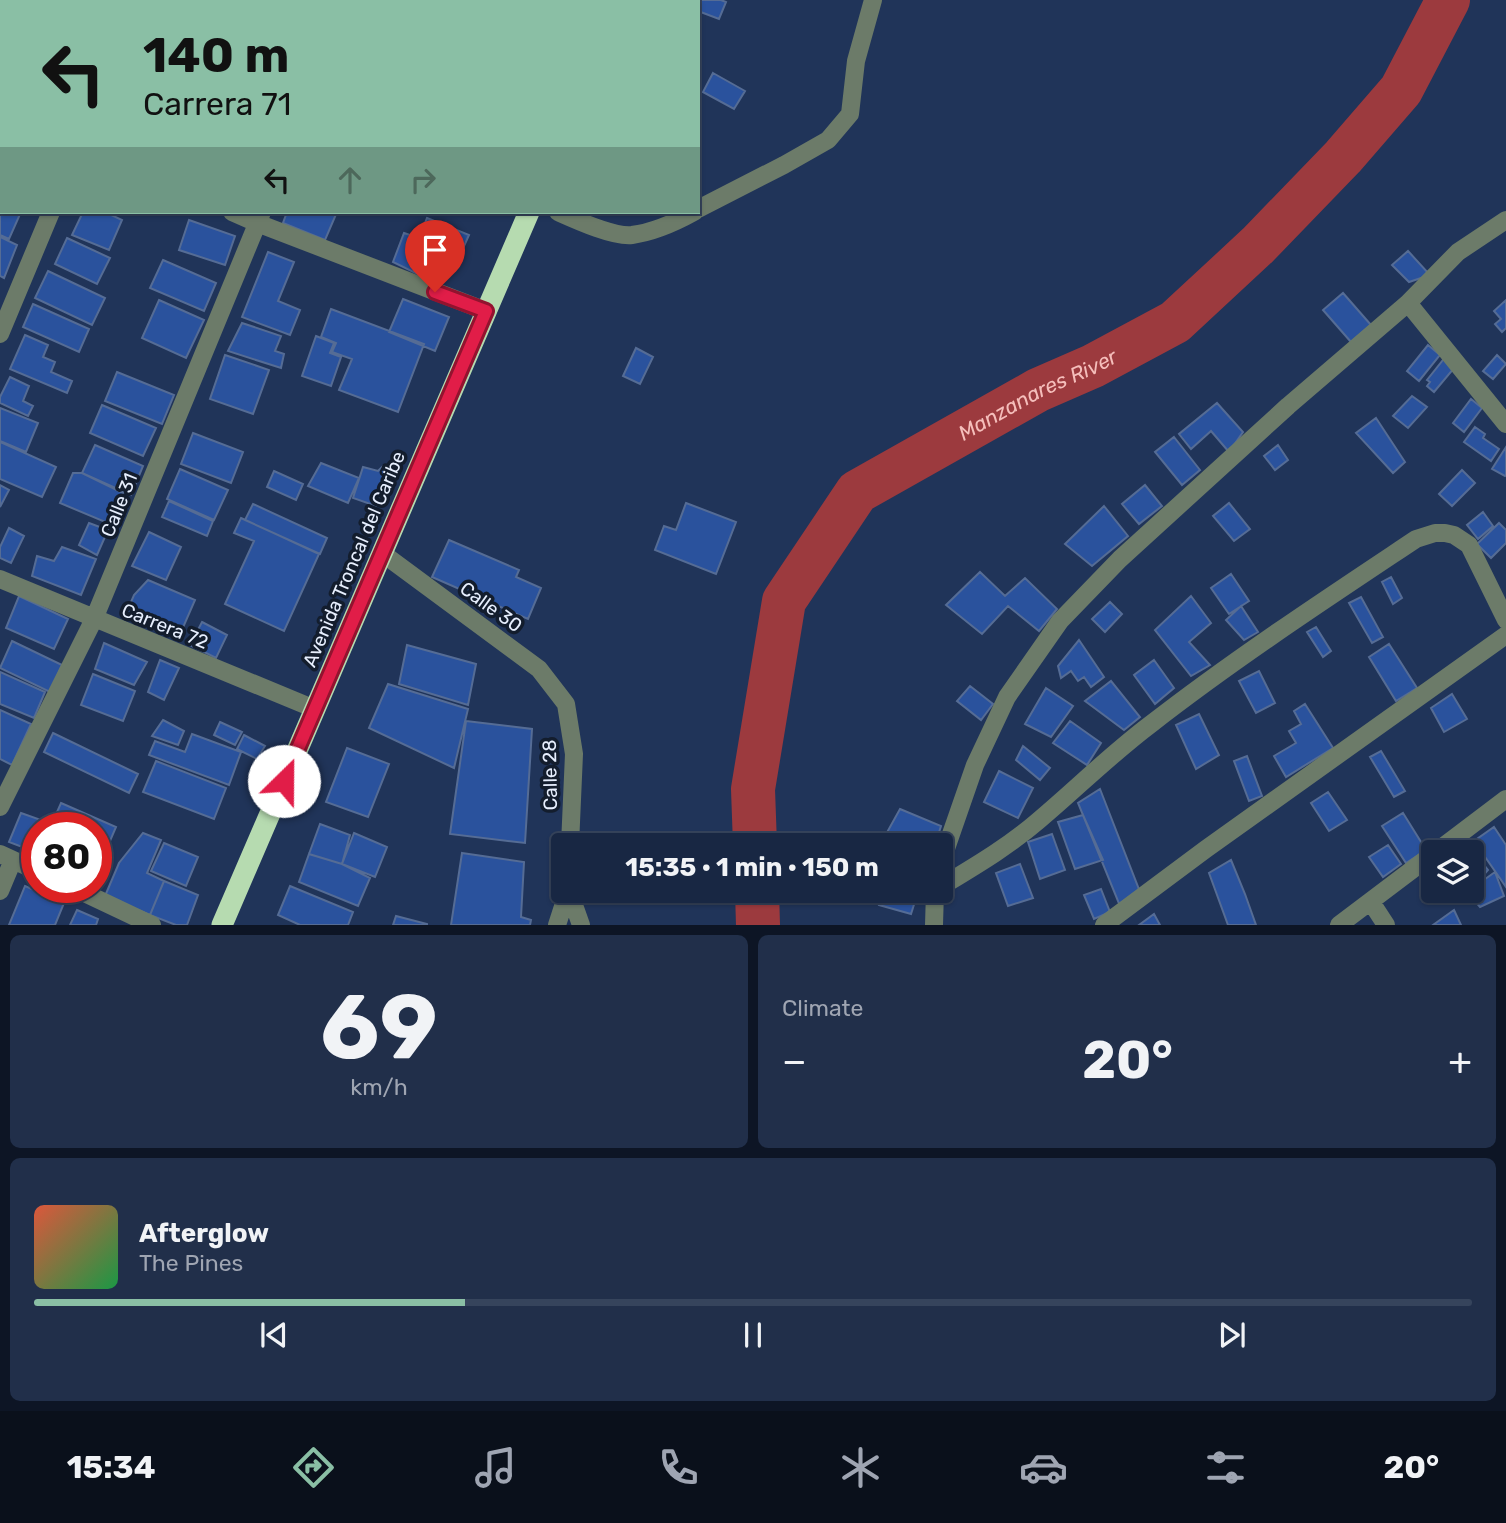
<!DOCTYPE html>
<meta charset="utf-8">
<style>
:root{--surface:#182743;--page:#212f4a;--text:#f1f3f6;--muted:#9fa5b2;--line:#36445c;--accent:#8abfa5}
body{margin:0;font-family:Rubik,sans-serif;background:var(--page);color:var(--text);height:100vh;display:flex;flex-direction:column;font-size:26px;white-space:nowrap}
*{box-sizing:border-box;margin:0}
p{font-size:23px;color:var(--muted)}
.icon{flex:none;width:38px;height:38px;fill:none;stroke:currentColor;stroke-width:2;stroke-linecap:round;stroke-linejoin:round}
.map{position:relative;height:925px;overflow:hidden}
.details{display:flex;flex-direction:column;gap:10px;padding:10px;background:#0d1525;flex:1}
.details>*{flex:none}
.guide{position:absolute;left:0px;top:0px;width:700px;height:214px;box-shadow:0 2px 5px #0004,0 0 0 2px var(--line);background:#8abfa5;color:#111;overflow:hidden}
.fabs{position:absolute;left:1421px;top:840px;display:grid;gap:14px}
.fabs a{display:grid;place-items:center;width:63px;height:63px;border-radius:7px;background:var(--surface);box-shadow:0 2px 5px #0004,0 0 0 2px var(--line);font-size:35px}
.speed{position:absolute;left:21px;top:812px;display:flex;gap:14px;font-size:35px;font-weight:700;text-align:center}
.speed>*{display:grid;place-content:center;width:91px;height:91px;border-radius:50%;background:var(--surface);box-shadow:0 2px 5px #0004,0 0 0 2px var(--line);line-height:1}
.speed .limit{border:10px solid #d22;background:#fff;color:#111}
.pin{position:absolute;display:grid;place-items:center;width:60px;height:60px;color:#fff;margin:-72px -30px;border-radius:50% 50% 50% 0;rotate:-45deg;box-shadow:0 0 7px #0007}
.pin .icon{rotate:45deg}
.me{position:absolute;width:77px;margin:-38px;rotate:23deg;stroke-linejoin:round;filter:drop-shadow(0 0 5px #0008)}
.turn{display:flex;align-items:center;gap:24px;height:147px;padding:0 28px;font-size:32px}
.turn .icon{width:91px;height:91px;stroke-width:2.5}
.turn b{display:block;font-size:49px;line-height:60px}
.lanes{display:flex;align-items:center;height:66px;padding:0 28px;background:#0003;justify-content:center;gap:35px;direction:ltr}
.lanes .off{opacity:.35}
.big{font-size:52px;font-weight:700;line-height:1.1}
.details .card{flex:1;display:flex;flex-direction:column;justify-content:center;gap:10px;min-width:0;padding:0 24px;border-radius:10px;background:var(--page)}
.details .dial{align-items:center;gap:0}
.dial b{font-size:91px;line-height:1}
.song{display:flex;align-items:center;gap:21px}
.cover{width:84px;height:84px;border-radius:10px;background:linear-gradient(135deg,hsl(10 70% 55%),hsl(140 70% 35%))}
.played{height:7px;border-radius:4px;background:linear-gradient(90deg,var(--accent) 30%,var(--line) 30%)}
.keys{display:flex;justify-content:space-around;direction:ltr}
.heat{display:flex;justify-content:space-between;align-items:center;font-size:38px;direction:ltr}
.details .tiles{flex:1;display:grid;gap:10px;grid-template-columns:1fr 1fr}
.card:last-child{grid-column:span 2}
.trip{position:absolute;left:551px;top:833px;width:402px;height:70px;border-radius:7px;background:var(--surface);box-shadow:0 2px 5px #0004,0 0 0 2px var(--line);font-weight:700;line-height:70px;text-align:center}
.menu{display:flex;height:112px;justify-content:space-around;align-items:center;background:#0a101b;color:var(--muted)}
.menu .icon{width:49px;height:49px}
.menu .selected{color:var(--accent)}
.menu b{font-size:32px;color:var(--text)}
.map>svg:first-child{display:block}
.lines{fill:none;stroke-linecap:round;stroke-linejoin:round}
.river{stroke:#9c3a3e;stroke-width:44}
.building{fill:#2a529d;stroke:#556c95;stroke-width:2}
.minor{stroke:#6c7b69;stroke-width:18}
.highway{stroke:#b6dbb0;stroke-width:21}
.route-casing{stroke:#92132f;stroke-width:18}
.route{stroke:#e11d48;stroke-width:12}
.labels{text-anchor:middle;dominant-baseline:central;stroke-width:7;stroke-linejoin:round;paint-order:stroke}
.street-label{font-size:19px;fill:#e7effe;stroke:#131d2d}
.water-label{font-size:21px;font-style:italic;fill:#f5bebb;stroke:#131d2d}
</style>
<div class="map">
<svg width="1506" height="925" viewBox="0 0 1506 925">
<rect width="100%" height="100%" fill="#203459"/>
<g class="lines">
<g class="river">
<path id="s1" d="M755 845 753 789 784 601 857 492 1038 390 1093 366 1175 322 1258 245 1343 157 1401 90 1448 0"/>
<path d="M757 891 758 925"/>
</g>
</g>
<path class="building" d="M72 0H122L121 2Z
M281 0H342L279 2Z
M377 0H422L424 2H375Z
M509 0H561L560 2Z
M691 0H721L726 2 719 19 698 11V2H691Z
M713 73 745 91 734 109 703 92Z
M0 198 2 212H21L9 239 0 235Z
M83 212H105L122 220 109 250 72 235Z
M287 212H337L325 240 283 223Z
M427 218 469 235 460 255 419 238Z
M189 220 235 236 225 265 179 250Z
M404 233 419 238 454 256 440 285 393 262Z
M0 237 17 245 4 278 0 276Z
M67 238 110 258 97 284 55 264Z
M1408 251 1430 275 1409 282 1392 265Z
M268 252 294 262 278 301 300 310 290 335 242 317Z
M163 260 216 283 204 311 150 288Z
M48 271 105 298 92 325 35 298Z
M1343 293 1371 325 1351 342 1323 310Z
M403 299 449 317 435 351 389 332Z
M159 300 204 320 186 358 142 338Z
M1506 300V328L1502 332 1495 324 1501 319 1494 311Z
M33 304 89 329 79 352 23 327Z
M331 309 424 344 398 412 339 390 352 359 332 352 336 343 321 337Z
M242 323 281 336 275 351 284 354 281 368 228 351Z
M25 335 48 345 43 357 55 362 51 372 72 381 67 393 10 369Z
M316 336 334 343 330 353 341 357 331 386 302 376Z
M1428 345 1440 355 1419 381 1407 371Z
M636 348 653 357 640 384 623 376Z
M225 355 269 370 253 414 210 399Z
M1447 355 1455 367 1434 392 1427 386 1430 382 1427 380Z
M1497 355 1506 364 1493 379 1483 371Z
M117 372 174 395 162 424 105 401Z
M10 377 29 386 23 401 33 406 28 416 0 403V397Z
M1412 396 1427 407 1408 428 1393 416Z
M1471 399 1482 408 1464 432 1453 423Z
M1217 403 1243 432 1229 452 1211 431 1191 449 1179 434Z
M102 405 156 428 143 456 90 433Z
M0 408 38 423 26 452 0 441Z
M1376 418 1405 462 1393 473 1356 433Z
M1475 427 1485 434 1483 438 1499 449 1491 461 1464 442Z
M193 433 243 452 231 483 181 464Z
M1174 437 1200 470 1182 485 1155 452Z
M0 442 56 467 42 497 0 479Z
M95 445 143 466 131 495 82 473Z
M1278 445 1288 460 1275 470 1264 456Z
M1506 447V475L1505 476 1492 469Z
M321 463 359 478 348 503 308 486Z
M383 466 388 467 376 506 353 498 363 467 378 471Z
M180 469 228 490 214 520 167 499Z
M1462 470 1475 483 1452 506 1439 494Z
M274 471 303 484 296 500 267 487Z
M73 473H82L123 493 110 524 60 503Z
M0 485 9 490 0 507Z
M1145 485 1162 506 1139 524 1122 504Z
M169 501 213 521 207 536 162 517Z
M686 503 736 522 716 574 655 550 664 526 676 530Z
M1229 503 1250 529 1234 541 1213 516Z
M253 504 327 538 320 554 245 520Z
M1104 506 1128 536 1092 566 1065 544Z
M1483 512 1493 526 1478 539 1467 525Z
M241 518 319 554 284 631 225 604 254 541 234 533Z
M89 523 108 530 97 555 79 545Z
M1499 523 1506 530V543L1491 558 1477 544Z
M9 528 24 536 11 563 0 558V547Z
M149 532 181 547 166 580 132 566Z
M449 540 519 570 516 577 541 588 528 619 432 577Z
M62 547 96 559 81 595 32 576 37 556 54 561Z
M980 572 1005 596 1025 578 1057 609 1039 631 1008 606 982 634 946 605Z
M1231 574 1249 601 1229 614 1211 588Z
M1391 577 1402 598 1393 604 1382 582Z
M148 580 195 600 178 639 125 616 134 595Z
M19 596 68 619 54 649 6 628Z
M1191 596 1211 623 1189 642 1210 665 1191 676 1155 630Z
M1361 597 1383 637 1372 643 1349 603Z
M1110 602 1122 614 1105 632 1092 619Z
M1241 606 1258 632 1244 640 1226 620Z
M202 622 227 635 216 658 190 645Z
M1316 627 1331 651 1323 657 1307 632Z
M1079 640 1104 677 1091 687 1084 677 1078 681 1071 671 1061 678 1058 666Z
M12 641 62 665 50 692 0 668Z
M104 643 147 662 134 685 95 669Z
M1389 644 1417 688 1396 701 1369 657Z
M407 645 476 664 468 705 399 684Z
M160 660 179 668 164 700 148 692Z
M1154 660 1174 688 1155 704 1134 675Z
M1259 671 1275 703 1256 713 1239 681Z
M0 672 45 692 34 718 0 704Z
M93 674 135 691 123 721 81 705Z
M1111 681 1140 717 1124 730 1085 701Z
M388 684 468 709 454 768 369 728Z
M970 686 993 704 981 720 957 701Z
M1046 688 1073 706 1051 737 1025 724Z
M1452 694 1467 719 1444 732 1431 708Z
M1305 704 1333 748 1286 777 1274 756 1296 743 1289 731 1301 724 1294 711Z
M0 710 31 724 12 765 0 759Z
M1199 714 1219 755 1196 769 1176 725Z
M163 720 184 731 178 745 152 736Z
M466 721 532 729 525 843 450 834Z
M1070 721 1101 743 1087 765 1053 743Z
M220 722 242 732 235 745 214 735Z
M53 733 138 774 129 793 44 752Z
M192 734 241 752 229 785 149 755 155 741 185 752Z
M244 735 265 746 257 759 237 749Z
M1023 746 1050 768 1040 780 1016 760Z
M347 748 389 764 368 817 326 802Z
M1381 751 1405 791 1394 797 1370 757Z
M1247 756 1262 796 1249 801 1234 761Z
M156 761 226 788 214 819 143 792Z
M999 771 1033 788 1018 818 984 802Z
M1100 789 1140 892 1120 906 1078 803Z
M1328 792 1347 820 1329 831 1311 803Z
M61 803 116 827 104 855 96 851V828H50Z
M900 809 941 826 935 845H904L885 836Z
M21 813 41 820 30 850 9 842Z
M1403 813 1426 850 1406 863 1382 826Z
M1083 815 1103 860 1075 869 1058 822Z
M320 824 350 835 342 864 309 854Z
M1494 827 1506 845V887L1474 841Z
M143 833 161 840 147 873 164 881 150 915 105 896 119 863Z
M354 833 387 847 375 877 342 864Z
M1052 834 1065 870 1040 879 1028 842Z
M885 836 904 845H880Z
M164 843 198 857 186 886 151 871Z
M1388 845 1401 864 1383 877 1369 857Z
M1468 845 1488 870 1472 888V852H1458Z
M96 852 104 855 96 875Z
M462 853 524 862 521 917 531 920 530 925H451Z
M309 854 342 864 370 878 358 906 299 882Z
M1231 860 1245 894 1256 925H1228L1209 873Z
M1020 864 1033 898 1008 906 996 873Z
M1495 872 1504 896 1480 907 1467 892Z
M164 881 198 895 187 925H176L150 915Z
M25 886 64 903 55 925H9Z
M290 886 353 912 348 925H300L278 915Z
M1101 889 1110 912 1094 919 1084 895Z
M883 891 918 892 911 914 879 905Z
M77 910 98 919 96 925H70Z
M1454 910 1461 925H1433Z
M1154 914 1160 925H1139Z
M396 916 427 924V925H393Z"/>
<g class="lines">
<path class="minor" d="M143 2 144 0
M354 2 355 0
M0 107 2 108
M698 209 784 165 828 140 850 114 856 61 873 0
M232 212 257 223 486 311
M558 212C576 220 613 237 632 235 654 232 676 222 694 212
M1408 303 1506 424
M0 334 51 212
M382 553 539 669 566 704 574 754 570 845
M0 579 315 709
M0 807 94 619 262 212
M1436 852 1506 799
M0 854 37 871
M942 860 975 765 1007 697 1060 621 1120 559 1288 406 1408 303 1458 252 1506 220
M942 886C975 866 1009 846 1038 821 1076 789 1111 754 1151 724 1236 658 1326 599 1416 539L1435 533H1445L1454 535 1469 545 1506 620
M72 887 152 925
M0 891 13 860
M569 891 581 925
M1371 902 1386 925
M557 925 568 891
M934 925 935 891
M1104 925 1206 849 1506 635
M1339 925 1433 854"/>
<path class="highway" d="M619 2 620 0
M222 925 529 212"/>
</g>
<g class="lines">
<defs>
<path id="route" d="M284 781 486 311 435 292"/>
</defs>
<use href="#route" class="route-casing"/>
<use href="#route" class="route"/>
</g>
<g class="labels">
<g class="street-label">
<text transform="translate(119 505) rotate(-68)">Calle 31</text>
<text transform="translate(354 559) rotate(-67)">Avenida Troncal del Caribe</text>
<text transform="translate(491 607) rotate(36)">Calle 30</text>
<text transform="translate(165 626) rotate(22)">Carrera 72</text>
<text transform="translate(550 775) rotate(-91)">Calle 28</text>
</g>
<g class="water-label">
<text stroke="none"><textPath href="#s1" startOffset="583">Manzanares River</textPath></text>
</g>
</g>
</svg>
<div class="fabs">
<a><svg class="icon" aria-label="layers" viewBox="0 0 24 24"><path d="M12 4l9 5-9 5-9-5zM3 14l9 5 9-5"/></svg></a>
</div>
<div class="speed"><div class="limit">80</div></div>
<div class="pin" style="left:435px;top:292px;background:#d93025"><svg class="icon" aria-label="arrive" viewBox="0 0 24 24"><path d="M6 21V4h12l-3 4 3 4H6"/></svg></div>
<svg class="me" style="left:284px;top:781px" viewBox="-20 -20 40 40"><circle r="19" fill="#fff"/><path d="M0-13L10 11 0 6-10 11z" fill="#e11d48"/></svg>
<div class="trip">15:35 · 1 min · 150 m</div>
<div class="guide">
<div class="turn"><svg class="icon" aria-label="left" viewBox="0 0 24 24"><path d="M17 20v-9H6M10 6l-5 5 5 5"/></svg><div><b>140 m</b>Carrera 71</div></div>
<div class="lanes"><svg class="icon" aria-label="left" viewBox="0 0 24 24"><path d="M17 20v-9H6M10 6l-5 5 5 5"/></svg><svg class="icon off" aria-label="ahead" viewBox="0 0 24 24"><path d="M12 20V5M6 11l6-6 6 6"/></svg><svg class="icon off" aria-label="right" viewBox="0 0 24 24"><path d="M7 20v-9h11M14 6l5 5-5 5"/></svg></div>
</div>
</div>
<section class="details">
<div class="tiles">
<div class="card dial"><b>69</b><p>km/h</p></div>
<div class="card"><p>Climate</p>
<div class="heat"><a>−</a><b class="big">20°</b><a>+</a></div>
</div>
<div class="card">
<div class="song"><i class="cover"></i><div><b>Afterglow</b><p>The Pines</p></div></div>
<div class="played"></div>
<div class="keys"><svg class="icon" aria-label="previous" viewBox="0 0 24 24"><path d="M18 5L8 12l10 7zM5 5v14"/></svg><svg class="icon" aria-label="pause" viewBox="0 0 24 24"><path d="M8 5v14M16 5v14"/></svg><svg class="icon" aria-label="next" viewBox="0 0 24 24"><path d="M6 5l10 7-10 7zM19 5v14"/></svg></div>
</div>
</div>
</section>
<nav class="menu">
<b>15:34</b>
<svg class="icon selected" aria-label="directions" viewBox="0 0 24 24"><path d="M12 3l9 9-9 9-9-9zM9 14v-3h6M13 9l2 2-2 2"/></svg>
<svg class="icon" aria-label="music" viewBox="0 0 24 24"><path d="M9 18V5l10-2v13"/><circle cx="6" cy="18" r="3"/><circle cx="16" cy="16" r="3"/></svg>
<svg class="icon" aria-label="phone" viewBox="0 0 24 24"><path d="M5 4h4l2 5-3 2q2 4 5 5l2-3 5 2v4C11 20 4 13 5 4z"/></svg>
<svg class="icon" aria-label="climate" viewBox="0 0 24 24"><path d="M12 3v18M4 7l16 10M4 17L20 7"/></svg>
<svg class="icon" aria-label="car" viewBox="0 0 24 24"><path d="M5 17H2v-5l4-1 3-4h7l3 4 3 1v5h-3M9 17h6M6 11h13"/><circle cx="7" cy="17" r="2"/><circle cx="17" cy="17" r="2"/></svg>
<svg class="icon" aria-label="filters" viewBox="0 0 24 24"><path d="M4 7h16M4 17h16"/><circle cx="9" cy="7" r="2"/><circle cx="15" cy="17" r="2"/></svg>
<b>20°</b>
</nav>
